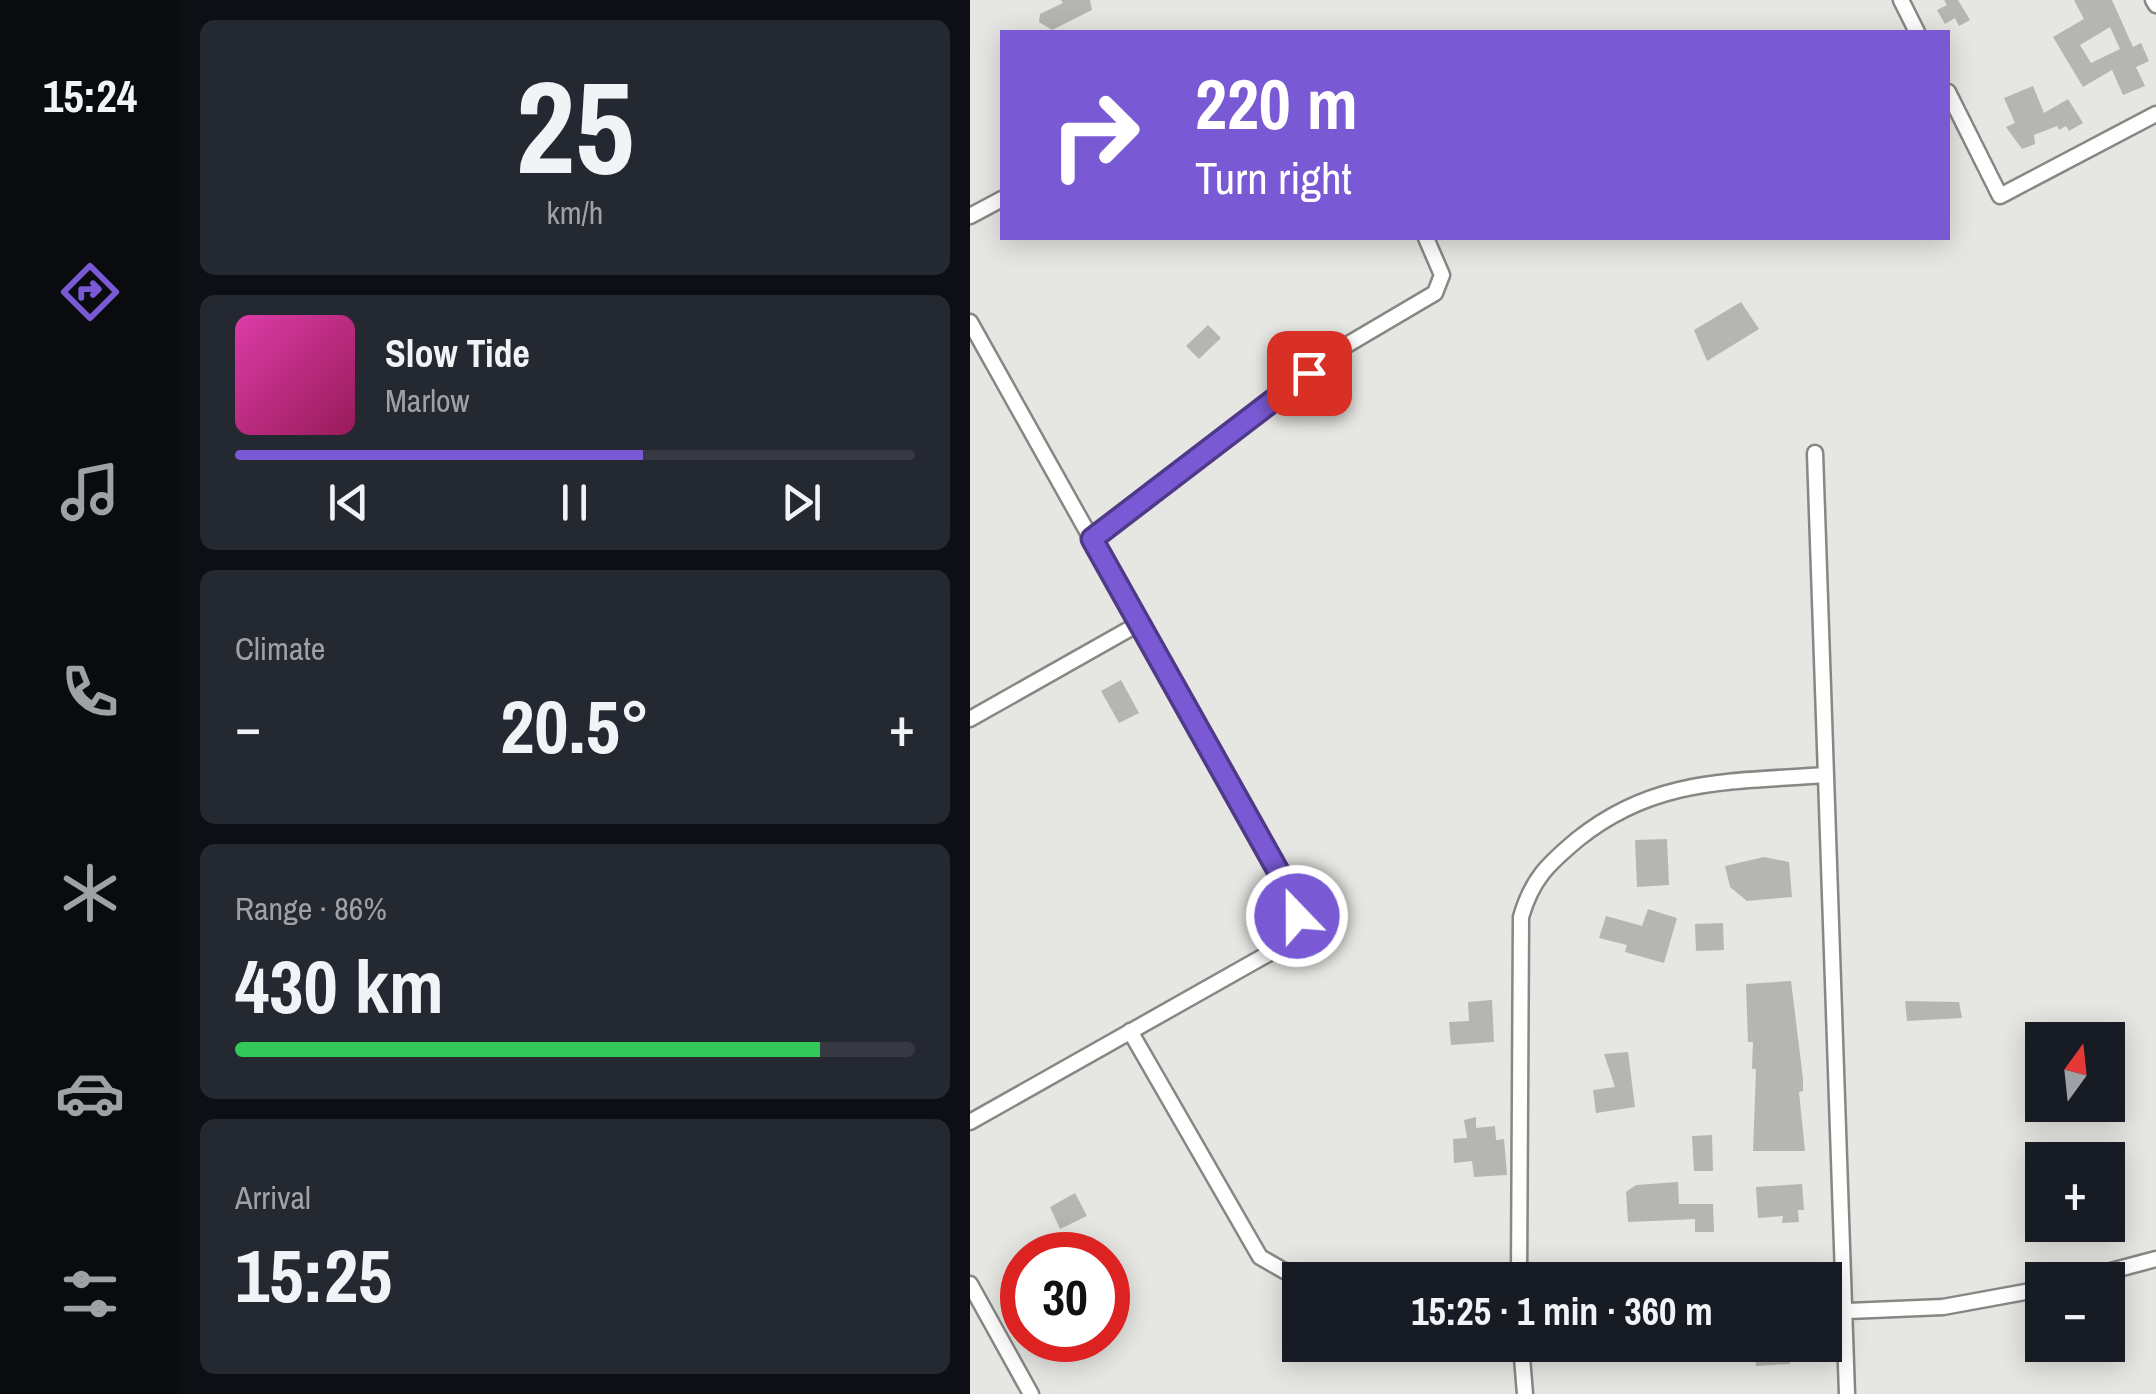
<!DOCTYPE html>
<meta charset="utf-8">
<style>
:root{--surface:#171b24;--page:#242831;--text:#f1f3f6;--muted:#9ea1a6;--line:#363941;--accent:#7a5ad4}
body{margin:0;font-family:"Archivo Narrow",sans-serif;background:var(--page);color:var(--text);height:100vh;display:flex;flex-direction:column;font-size:38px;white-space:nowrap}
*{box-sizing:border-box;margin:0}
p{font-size:32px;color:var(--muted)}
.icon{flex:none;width:55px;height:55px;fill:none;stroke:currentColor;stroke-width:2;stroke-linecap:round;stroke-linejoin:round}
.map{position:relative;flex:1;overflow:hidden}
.drawer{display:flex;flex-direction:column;gap:20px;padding:20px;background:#0d0f14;width:790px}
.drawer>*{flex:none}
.top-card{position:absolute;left:30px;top:30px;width:950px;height:210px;border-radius:0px;box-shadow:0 5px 25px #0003;background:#7a5ad4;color:#fff;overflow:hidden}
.needle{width:65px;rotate:15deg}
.fabs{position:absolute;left:1055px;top:1022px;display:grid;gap:20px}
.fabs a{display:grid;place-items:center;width:100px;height:100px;border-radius:0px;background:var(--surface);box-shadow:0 5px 25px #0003;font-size:50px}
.speed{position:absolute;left:30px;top:1232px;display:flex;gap:20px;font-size:50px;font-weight:700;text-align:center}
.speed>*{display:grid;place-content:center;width:130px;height:130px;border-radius:50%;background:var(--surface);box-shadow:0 5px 25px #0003;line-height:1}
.speed .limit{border:15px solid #d22;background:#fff;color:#111}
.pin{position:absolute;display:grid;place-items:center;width:85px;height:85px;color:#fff;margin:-42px;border-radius:20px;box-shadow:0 5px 15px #0006}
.me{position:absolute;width:110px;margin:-55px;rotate:338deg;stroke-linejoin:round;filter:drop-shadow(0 0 8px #0008)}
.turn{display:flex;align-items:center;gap:35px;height:210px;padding:0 30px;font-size:45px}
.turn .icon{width:130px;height:130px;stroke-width:2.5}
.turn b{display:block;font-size:70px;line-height:85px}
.big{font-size:75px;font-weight:700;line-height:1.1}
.drawer .card{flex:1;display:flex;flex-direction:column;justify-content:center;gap:15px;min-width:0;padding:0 35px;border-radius:15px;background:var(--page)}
.drawer .dial{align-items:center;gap:0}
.dial b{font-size:130px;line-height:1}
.song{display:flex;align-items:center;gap:30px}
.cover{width:120px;height:120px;border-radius:15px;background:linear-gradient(135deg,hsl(320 70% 55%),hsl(330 70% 35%))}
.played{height:10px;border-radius:5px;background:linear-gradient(90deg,var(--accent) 60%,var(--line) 60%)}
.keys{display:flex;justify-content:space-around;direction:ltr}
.heat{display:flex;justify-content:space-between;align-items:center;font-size:55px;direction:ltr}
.charge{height:15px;border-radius:8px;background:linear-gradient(90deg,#34c759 86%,var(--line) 0)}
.trip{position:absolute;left:312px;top:1262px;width:560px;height:100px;border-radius:0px;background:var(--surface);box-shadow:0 5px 25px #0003;font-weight:700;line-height:100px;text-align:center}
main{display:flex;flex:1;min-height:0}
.menu{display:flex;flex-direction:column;width:180px;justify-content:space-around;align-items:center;background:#090b0e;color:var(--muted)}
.menu .icon{width:70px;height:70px}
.menu .current{color:var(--accent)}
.menu b{font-size:45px;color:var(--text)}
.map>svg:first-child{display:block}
.building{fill:#b5b5b2;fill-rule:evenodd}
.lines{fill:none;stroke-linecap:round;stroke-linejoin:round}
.minor-casing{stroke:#878784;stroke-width:19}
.minor{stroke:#fff;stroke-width:14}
.route-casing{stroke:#4f3a8a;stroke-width:25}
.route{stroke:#7a5ad4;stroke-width:18}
</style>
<main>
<nav class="menu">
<b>15:24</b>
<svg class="icon current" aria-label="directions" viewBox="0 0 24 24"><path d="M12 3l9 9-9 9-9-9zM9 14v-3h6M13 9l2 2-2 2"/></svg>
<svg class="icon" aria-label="music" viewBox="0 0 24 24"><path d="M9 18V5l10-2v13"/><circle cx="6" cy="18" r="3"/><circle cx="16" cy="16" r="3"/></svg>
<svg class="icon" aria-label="phone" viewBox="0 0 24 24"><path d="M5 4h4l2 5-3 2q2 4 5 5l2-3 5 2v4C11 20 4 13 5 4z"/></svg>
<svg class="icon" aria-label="climate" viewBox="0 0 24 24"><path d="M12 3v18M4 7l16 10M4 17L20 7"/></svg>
<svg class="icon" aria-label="car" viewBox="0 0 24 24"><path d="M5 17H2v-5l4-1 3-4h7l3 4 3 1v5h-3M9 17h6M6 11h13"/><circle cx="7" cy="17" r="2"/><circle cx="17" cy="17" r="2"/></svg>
<svg class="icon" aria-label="filters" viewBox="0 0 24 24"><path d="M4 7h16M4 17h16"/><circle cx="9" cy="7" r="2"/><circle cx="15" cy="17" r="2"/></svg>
</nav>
<section class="drawer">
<div class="card dial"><b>25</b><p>km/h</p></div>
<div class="card">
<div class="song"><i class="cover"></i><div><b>Slow Tide</b><p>Marlow</p></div></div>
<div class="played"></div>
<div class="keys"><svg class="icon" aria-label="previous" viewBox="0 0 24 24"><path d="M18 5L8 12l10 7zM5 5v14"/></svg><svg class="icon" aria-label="pause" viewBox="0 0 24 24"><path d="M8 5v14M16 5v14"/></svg><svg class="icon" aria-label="next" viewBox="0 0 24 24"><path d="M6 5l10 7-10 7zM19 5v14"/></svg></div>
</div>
<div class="card"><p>Climate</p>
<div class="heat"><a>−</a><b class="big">20.5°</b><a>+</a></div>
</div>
<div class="card"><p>Range · 86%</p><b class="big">430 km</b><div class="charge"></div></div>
<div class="card"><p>Arrival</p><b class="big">15:25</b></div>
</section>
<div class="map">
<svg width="1186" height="1394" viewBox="0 0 1186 1394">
<rect width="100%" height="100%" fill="#e6e6e3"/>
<path class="building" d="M91 0H120L122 10 82 30 69 22 70 14 93 3Z
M974 0H988L1000 20 989 26 985 18 975 24 967 10 977 5Z
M1104 0H1142L1163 47 1171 43 1179 61 1166 67 1175 86 1153 95 1142 70 1113 87 1083 37 1114 19ZM1140 27 1150 49 1121 63 1110 45Z
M1063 86 1074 113 1098 99 1113 123 1099 131 1096 126 1089 130 1087 126 1064 135 1065 144 1052 149 1036 127 1045 123 1034 98Z
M771 302 789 329 737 361 724 330Z
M238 325 251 338 229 359 216 346Z
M151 680 169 713 149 723 131 691Z
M697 839 699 885 667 887 665 840Z
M794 857 819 862 822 897 777 901 760 887 755 866Z
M678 909 707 918 694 963 655 952 657 945 629 938 636 916 672 926Z
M753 923 754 950 726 951 725 924Z
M821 981 833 1079V1091L829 1092 835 1151H783L786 1069H782L783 1042H778L776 984Z
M522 1000 524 1042 481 1045 479 1022 499 1021 498 1002Z
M935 1001 989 1002 992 1018 937 1021Z
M658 1052 665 1107 626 1113 623 1090 645 1087 634 1054Z
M506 1117V1128L525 1126 526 1140 534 1139 537 1175 504 1177 502 1161 484 1163 483 1139 497 1138 494 1120Z
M742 1135 743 1171H724L722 1136Z
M708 1182 709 1204H743L744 1232H725V1219L658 1222 656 1192 666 1185Z
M832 1184 834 1210H828L829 1222 812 1223 813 1216 788 1218 786 1187Z
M105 1193 117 1216 90 1229 80 1207Z
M794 1345H819L820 1364 786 1366 785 1351 794 1350Z"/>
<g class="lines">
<defs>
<path id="minor" d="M931 0 947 32
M1183 0 1186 5
M978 92 1030 196 1186 114
M0 216 32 199
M0 322 325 903 327 916 312 946 0 1122
M845 453 877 1394
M122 539 370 349 465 293 472 275 456 238
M0 719 170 623
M160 1031 290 1257 325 1277 347 1280
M549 1280 551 917C562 879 578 864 608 839 685 777 762 782 856 775
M1107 1280 1186 1259
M0 1284 61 1394
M878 1311 973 1307 1072 1289
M551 1345 555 1394"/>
</defs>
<use href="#minor" class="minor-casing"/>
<use href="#minor" class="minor"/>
</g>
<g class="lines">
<defs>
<path id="route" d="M327 916 326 903 122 539 339 373"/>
</defs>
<use href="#route" class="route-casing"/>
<use href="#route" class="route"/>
</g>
</svg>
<div class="fabs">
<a><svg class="needle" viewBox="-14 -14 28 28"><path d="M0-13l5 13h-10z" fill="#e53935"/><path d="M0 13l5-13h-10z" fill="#9ea1a6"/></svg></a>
<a>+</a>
<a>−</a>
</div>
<div class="speed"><div class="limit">30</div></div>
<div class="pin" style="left:339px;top:373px;background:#d93025"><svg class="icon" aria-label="arrive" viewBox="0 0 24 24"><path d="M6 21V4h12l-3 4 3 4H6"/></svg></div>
<svg class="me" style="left:327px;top:916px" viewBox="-20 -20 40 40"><circle r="17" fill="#7a5ad4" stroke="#fff" stroke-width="3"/><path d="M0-11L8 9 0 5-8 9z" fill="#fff"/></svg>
<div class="trip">15:25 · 1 min · 360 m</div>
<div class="top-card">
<div class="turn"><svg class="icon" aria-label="right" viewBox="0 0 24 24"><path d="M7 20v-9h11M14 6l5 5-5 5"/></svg><div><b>220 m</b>Turn right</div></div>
</div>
</div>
</main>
